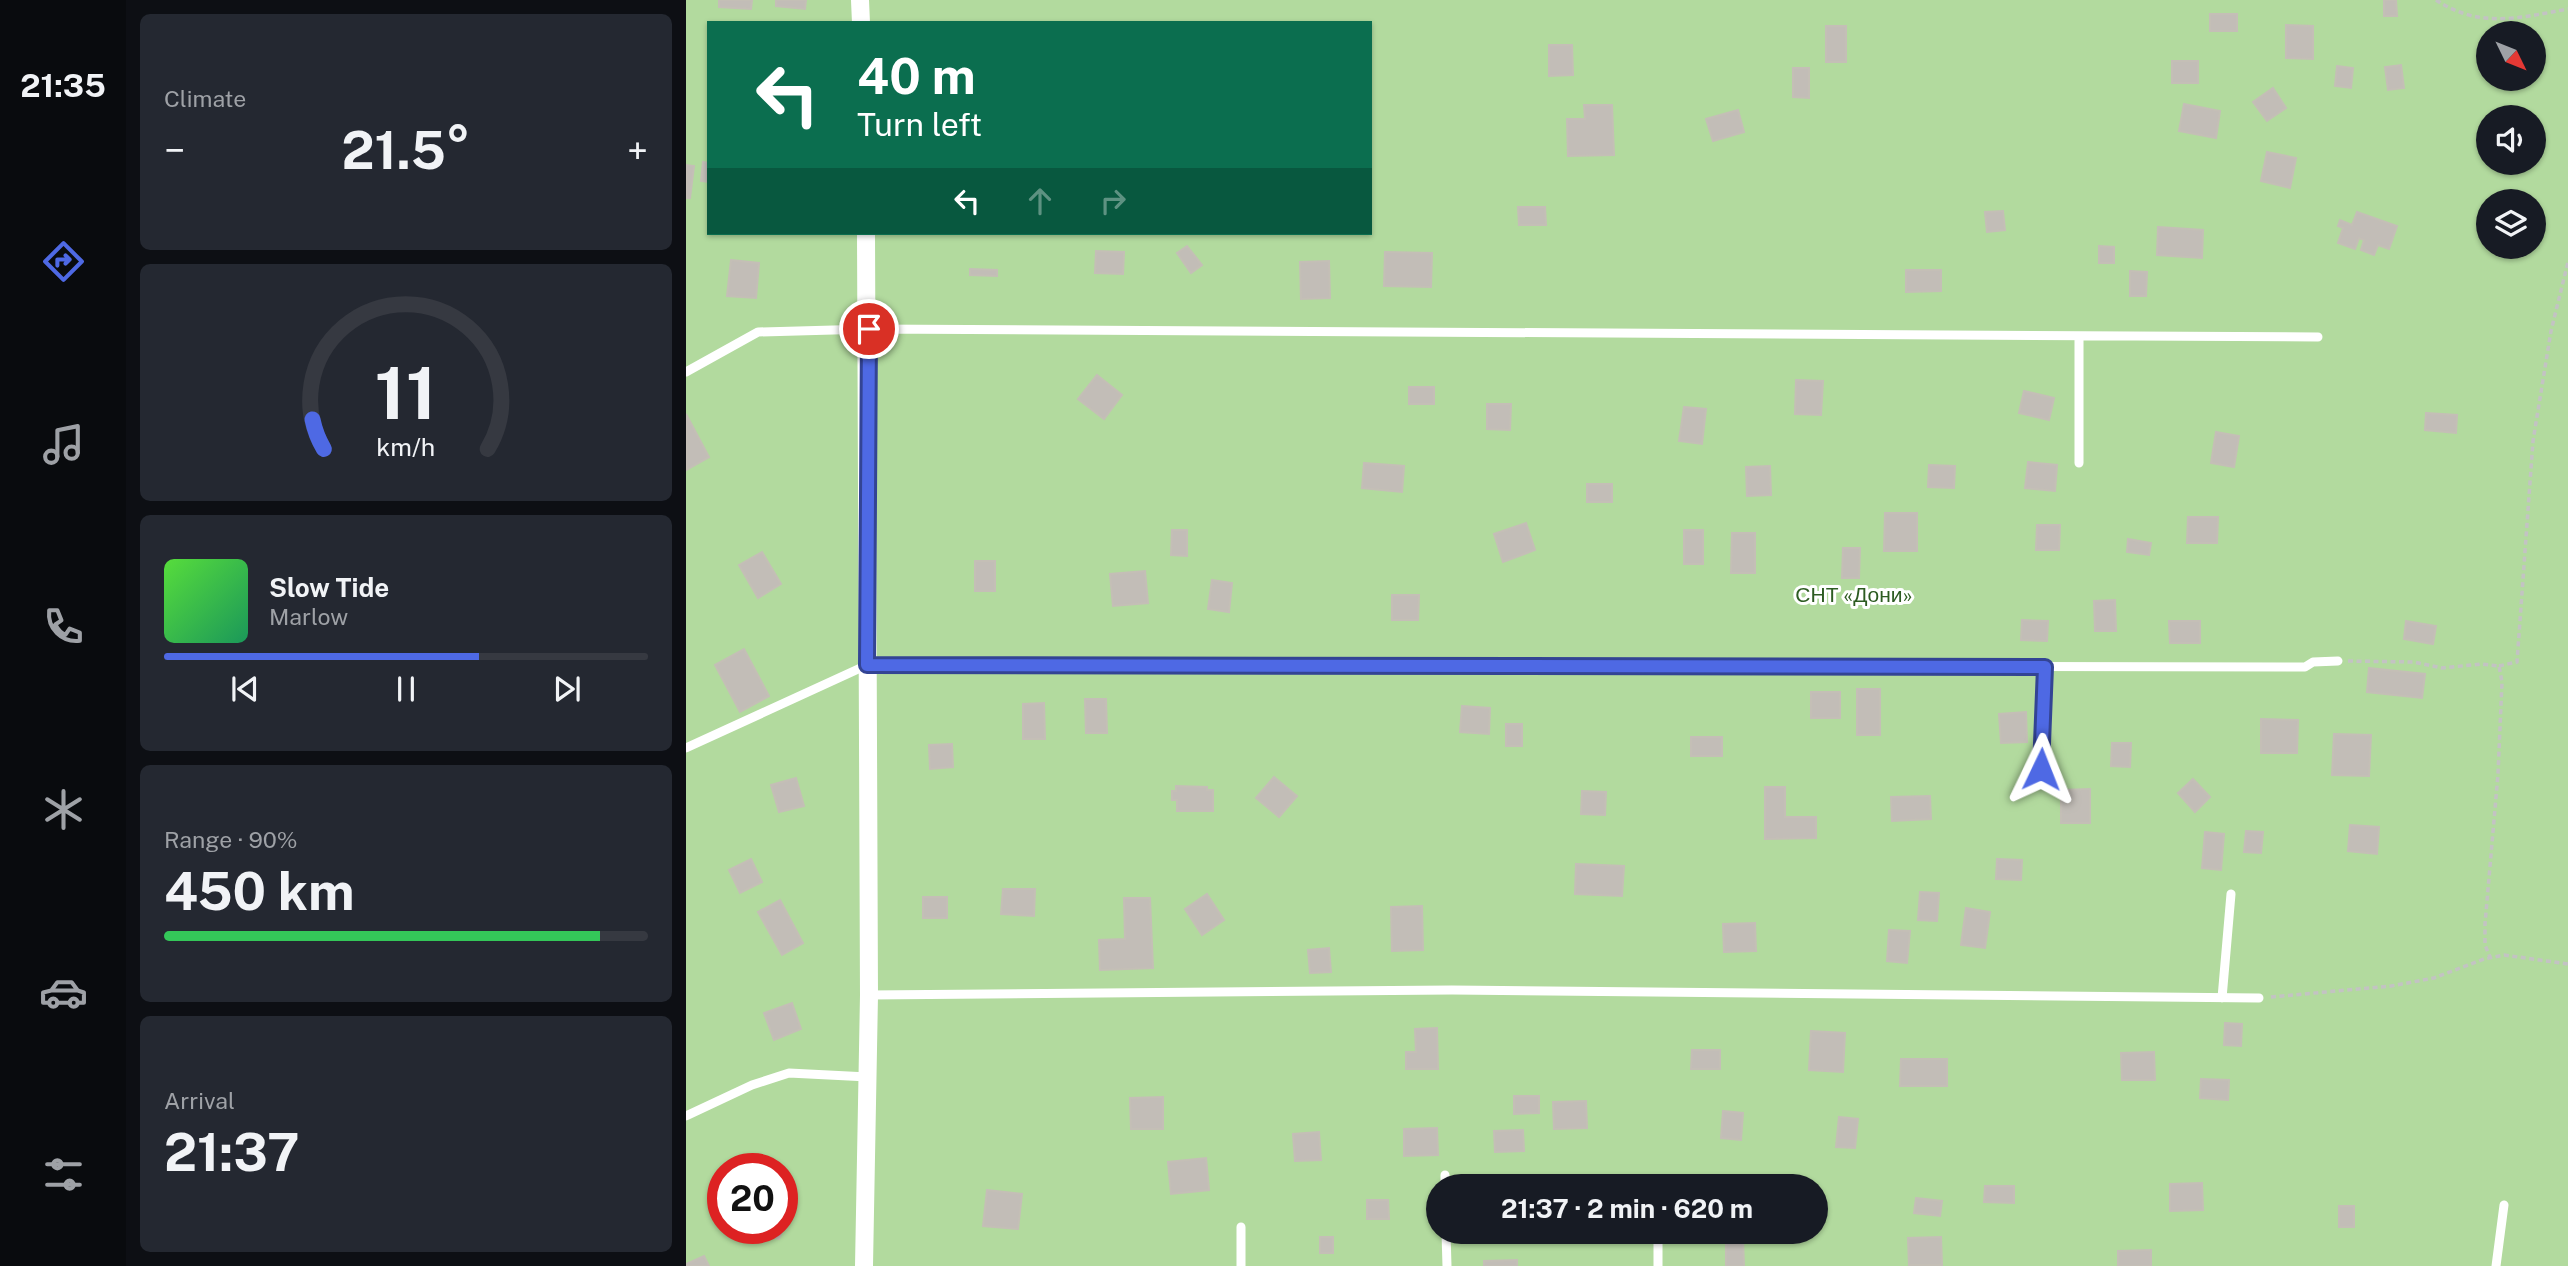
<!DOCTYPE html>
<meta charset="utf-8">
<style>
:root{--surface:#171b24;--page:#242831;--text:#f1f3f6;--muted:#9ea1a6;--line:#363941;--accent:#4e69e4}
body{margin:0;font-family:"Public Sans",sans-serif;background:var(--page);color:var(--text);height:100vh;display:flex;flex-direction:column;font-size:26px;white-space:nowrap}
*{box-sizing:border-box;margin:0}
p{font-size:23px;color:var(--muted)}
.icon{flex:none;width:38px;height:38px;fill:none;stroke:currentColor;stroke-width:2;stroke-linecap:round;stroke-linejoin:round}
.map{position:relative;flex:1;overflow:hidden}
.side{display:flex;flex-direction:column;gap:14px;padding:14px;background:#0d0f14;width:560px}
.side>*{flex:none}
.hud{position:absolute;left:21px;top:21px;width:665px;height:214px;border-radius:0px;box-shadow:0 2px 5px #0004;background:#0b6e4f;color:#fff;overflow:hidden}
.needle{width:46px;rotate:133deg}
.tools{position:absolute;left:1790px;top:21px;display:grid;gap:14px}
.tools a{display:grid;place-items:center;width:70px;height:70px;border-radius:50%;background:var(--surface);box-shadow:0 2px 5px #0004;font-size:35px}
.speed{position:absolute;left:21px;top:1153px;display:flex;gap:14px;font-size:35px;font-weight:700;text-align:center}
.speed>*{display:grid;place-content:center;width:91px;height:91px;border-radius:50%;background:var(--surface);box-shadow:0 2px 5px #0004;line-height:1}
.speed .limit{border:10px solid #d22;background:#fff;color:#111}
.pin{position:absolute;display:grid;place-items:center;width:60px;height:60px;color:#fff;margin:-30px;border:4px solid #fff;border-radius:50%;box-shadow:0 2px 7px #0007}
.me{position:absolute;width:77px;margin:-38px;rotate:2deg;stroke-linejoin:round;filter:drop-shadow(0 0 5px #0008)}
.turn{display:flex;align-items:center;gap:24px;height:147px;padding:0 35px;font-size:32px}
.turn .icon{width:91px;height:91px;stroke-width:2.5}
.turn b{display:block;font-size:49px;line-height:60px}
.lanes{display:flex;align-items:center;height:66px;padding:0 35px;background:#0003;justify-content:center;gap:35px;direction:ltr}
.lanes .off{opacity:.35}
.big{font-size:52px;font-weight:700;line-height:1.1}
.side .tile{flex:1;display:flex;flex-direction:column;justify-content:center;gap:10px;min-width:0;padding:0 24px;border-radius:10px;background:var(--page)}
.side .dial{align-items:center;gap:0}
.dial svg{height:182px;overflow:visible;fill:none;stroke:var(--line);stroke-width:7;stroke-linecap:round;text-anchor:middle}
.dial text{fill:var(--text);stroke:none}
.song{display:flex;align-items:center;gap:21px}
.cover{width:84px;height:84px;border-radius:10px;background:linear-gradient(135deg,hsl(110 70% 55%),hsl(150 70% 35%))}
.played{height:7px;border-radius:4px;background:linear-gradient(90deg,var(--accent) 65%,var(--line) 65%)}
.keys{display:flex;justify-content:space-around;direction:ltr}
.heat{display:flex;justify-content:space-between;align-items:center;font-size:38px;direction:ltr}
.charge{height:10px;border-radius:5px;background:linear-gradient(90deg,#34c759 90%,var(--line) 0)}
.trip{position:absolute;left:740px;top:1174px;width:402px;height:70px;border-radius:35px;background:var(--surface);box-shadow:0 2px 5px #0004;font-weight:700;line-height:70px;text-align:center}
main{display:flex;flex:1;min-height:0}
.tabs{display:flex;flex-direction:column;width:126px;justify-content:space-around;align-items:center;background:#090b0e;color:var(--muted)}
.tabs .icon{width:49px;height:49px}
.tabs .active{color:var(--accent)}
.tabs b{font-size:32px;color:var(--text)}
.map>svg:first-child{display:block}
.green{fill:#b2da9e;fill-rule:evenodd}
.building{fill:#c2bdb7;stroke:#c4bfb6;stroke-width:2}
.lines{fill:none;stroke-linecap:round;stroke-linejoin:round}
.path{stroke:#c3c3c3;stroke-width:3.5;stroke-dasharray:5 3.5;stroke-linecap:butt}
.lane{stroke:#fff;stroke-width:9}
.street{stroke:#fff;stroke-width:18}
.route-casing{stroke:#334494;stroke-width:18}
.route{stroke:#4e69e4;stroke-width:12}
.labels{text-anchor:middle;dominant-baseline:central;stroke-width:6;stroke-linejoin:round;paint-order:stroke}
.park-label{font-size:21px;fill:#2d5c22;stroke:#fff}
</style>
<main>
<nav class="tabs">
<b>21:35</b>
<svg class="icon active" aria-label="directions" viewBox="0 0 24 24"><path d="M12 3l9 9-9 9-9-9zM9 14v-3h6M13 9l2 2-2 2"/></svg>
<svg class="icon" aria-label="music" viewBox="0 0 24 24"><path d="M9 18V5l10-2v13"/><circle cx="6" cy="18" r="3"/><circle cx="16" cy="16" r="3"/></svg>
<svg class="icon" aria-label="phone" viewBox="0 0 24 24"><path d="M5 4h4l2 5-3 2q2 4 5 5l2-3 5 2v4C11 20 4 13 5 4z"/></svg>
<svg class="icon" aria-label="climate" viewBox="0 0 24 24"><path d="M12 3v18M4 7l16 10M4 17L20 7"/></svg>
<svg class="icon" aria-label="car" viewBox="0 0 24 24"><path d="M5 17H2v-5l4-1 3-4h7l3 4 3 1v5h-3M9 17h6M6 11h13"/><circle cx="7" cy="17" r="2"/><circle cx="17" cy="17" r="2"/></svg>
<svg class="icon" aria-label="filters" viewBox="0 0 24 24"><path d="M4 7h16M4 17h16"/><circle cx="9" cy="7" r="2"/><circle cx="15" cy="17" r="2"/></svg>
</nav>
<section class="side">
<div class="tile"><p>Climate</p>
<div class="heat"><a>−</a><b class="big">21.5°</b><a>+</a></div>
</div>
<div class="tile dial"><svg viewBox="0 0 100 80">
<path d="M14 69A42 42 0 1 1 86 69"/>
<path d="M14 69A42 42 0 0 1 9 56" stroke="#4e69e4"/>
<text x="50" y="56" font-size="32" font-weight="700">11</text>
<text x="50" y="72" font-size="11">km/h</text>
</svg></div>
<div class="tile">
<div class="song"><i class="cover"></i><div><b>Slow Tide</b><p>Marlow</p></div></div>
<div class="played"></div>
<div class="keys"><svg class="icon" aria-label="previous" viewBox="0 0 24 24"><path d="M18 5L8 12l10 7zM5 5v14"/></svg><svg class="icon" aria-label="pause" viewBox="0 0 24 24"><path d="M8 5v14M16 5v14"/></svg><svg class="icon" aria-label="next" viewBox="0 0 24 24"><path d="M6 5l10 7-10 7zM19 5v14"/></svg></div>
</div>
<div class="tile"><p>Range · 90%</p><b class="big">450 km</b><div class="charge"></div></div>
<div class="tile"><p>Arrival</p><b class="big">21:37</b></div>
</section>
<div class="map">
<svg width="1882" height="1266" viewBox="0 0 1882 1266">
<rect width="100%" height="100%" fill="#e9e3dc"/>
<path class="green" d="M0 0H1882V1266H0ZM23 23H684V233H23ZM1802 33H1848V79H1802ZM1802 117H1848V163H1802ZM1802 201H1848V247H1802ZM37 1169H96V1228H37ZM752 1186H1130V1232H752Z"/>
<path class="building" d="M33 0H66L65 9 33 7Z
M90 0H120L119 9 90 6Z
M1698 0H1710L1711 16H1698Z
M1524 14H1551V31H1524Z
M1600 25 1627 26V59L1600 58Z
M1140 26H1160V62H1140Z
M863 45H886L887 75 863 76Z
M1486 61H1512V83H1486Z
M1715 65 1718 88 1702 90 1699 67Z
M1651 66 1667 68 1665 88 1649 86Z
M1107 68H1123V98L1107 97Z
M1587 88 1600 108 1581 121 1567 102Z
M1498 104 1534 111 1530 138 1493 131Z
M898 105H926L928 155 882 156 881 119H899Z
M1052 110 1058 132 1027 141 1020 119Z
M1581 152 1610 158 1604 188 1575 181Z
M17 162 23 163V182L15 181Z
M0 165 8 166 4 198H0Z
M832 207H859L860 225H833Z
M1317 211 1319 230 1301 232 1299 212Z
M1671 212 1711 226 1703 249 1692 245 1688 255 1675 250 1678 240 1673 238 1669 249 1652 243 1657 228 1652 226 1654 220 1666 225Z
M1472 227 1517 230 1516 258 1471 255Z
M501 246 516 265 505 273 491 253Z
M1413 246 1428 247V263H1413Z
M410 251 438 252 437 274 409 273Z
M699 252 746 253 745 287 698 286Z
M45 260 73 263 70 298 41 296Z
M643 261 644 298 615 299 614 262Z
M284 269 311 270V276L284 275Z
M1220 270H1255V291L1220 292Z
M1444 271 1461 272 1460 296H1444Z
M411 375 436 395 418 419 392 399Z
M1110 380 1137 381 1135 415 1109 414Z
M723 387H748V404H723Z
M1338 391 1368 398 1363 420 1333 413Z
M801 404H825L824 430 801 429Z
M998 407 1020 409 1016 444 993 441Z
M1740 413 1771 415 1770 433 1739 430Z
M0 414 23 457 0 470Z
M1530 432 1553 436 1548 467 1525 463Z
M1342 462 1371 465 1369 491 1339 488Z
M678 463 718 466 716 492 676 488Z
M1243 465 1269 466 1268 488 1242 487Z
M1084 466 1085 495 1061 496 1060 467Z
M901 484H926V502H901Z
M1199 513H1231V551H1198Z
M1502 517H1532L1531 543H1501Z
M840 523 849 550 817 562 808 534Z
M1351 525H1374L1373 550H1350Z
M486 530H501V556L485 555Z
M998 530H1017V564H998Z
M1046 533H1069V573H1045Z
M1442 539 1465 543 1463 555 1441 552Z
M1157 548H1174L1173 578H1156Z
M76 552 95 584 72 598 53 565Z
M289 561H309V591H289Z
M459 571 462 603 427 606 424 574Z
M526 580 546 583 543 612 522 609Z
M706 595H733L732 620H706Z
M1429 600 1430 631H1409L1408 601Z
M1336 620 1362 621 1361 641 1335 640Z
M1483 621H1514V643H1484Z
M1720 621 1750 626 1747 644 1718 639Z
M58 649 83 696 54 712 29 665Z
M1683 668 1739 674 1736 698 1681 692Z
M1171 689H1194V735H1171Z
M1125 692H1154V718H1125Z
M399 699H420L421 733H400Z
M358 703 359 739H337V704Z
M776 706 804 708 803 734 774 732Z
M1340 712 1341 742 1315 743 1313 714Z
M1575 719 1612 720 1611 753H1575Z
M820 724H836V746H820Z
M1648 734 1685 735 1683 776 1646 775Z
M1005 737H1036V756H1005Z
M1426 743H1445L1444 767 1425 766Z
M266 744 267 767 244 769 243 745Z
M588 777 611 796 593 817 570 798Z
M110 778 118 806 93 812 85 785Z
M1507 779 1524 797 1509 812 1492 793Z
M490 786 521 787V790H527V811H491V800H486V791H490Z
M1079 787H1099V817H1130V838L1079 839Z
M1404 789V823H1375V790Z
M896 791 920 792 919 815 895 814Z
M1244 796 1245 819 1206 821 1205 797Z
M1664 825 1693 827 1691 854 1662 851Z
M1560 831 1577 832 1575 853 1558 852Z
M1519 832 1538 834 1535 870 1516 868Z
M65 859 76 882 54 893 43 870Z
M1311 859 1336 860 1335 880 1310 879Z
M890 864 938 866 936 896 889 894Z
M317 889H349L348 916 315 914Z
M1234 892 1253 893 1251 921 1232 920Z
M521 894 538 920 516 935 499 909Z
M237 897H261V918H237Z
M438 898H464L467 968 414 970 413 940 439 939Z
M94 900 117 943 96 955 72 912Z
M736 906 737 950 706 951 705 907Z
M1280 908 1304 912 1299 948 1275 945Z
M1069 923 1070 951 1038 952 1037 924Z
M1203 930 1224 931 1221 963 1201 961Z
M643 948 645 972 624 973 622 950Z
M106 1003 115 1029 88 1040 78 1013Z
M1539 1023 1556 1024 1555 1046 1538 1045Z
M751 1028 752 1069H720V1052H730L729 1029Z
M1125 1031 1159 1033 1157 1072 1123 1070Z
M1006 1050H1034V1069H1005Z
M1468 1052 1469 1080H1436L1435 1053Z
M1215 1059H1261V1086H1214Z
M1515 1079 1543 1080 1542 1100 1514 1098Z
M828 1096H853V1113L828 1114Z
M477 1097V1129H445L444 1098Z
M900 1101 901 1128 868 1129 867 1102Z
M1037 1111 1057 1113 1055 1140 1035 1138Z
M1153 1117 1172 1119 1169 1148 1150 1147Z
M751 1128 752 1155 718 1156V1129Z
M837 1130 838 1151 809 1152 808 1131Z
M633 1132 635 1160 609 1161 607 1134Z
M520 1158 523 1190 485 1194 482 1162Z
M1043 1178H1076V1186H1043Z
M1516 1183 1517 1210 1484 1211V1184Z
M1299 1186H1328V1203L1298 1202Z
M301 1190 336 1194 332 1229 297 1226Z
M1230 1198 1256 1201 1254 1216 1228 1213Z
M681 1200H702L703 1219H681Z
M1653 1206H1668V1227H1653Z
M96 1220 100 1221 93 1239 69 1230 96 1228Z
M634 1237H647V1253H634Z
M1255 1237 1256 1265H1223L1222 1238Z
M1057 1239 1058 1266H1040V1240Z
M1465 1250V1266H1432V1251Z
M18 1256 23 1266H0V1264Z
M831 1260V1266H798V1261Z"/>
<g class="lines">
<path class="path" d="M1750 0C1795 29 1832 18 1882 9
M1662 661 1728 662 1756 668 1795 664 1813 666 1816 682 1812 774 1799 924V945L1804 957
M1813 666 1831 662 1847 441 1865 331 1882 262
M1585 997 1705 986 1748 978 1798 959 1818 955 1882 964"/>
<path class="lane" d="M0 372 72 332 183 329 1632 337
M1393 463V337
M0 748 181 665 1619 667 1627 662 1652 661
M1355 769 1359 667
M183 995 766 990 1573 998
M1536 998 1545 894
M0 1116 66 1085 103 1073 182 1077
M759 1175V1186
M555 1227V1266
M760 1232 761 1266
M972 1266V1232
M1810 1266 1818 1205"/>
<path class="street" d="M174 0 175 23
M178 1266 183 995 180 233"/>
</g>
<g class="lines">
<defs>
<path id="route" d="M183 329 181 665 1359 667 1355 769"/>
</defs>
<use href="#route" class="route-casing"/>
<use href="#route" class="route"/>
</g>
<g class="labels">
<g class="park-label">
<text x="1168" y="594">СНТ «Дони»</text>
</g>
</g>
</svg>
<div class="tools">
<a><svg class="needle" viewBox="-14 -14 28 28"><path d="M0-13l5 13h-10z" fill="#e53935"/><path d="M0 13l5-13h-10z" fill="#9ea1a6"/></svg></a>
<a><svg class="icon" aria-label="sound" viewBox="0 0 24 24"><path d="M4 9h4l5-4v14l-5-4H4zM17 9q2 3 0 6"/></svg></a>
<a><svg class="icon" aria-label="layers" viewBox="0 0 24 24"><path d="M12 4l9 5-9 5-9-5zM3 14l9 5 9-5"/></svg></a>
</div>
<div class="speed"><div class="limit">20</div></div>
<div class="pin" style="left:183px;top:329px;background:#d93025"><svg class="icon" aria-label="arrive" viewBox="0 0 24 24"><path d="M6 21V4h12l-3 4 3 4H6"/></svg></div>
<svg class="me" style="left:1355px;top:769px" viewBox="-20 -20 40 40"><path d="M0-17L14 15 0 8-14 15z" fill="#4e69e4" stroke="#fff" stroke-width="4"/></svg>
<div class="trip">21:37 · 2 min · 620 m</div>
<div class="hud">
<div class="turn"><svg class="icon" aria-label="left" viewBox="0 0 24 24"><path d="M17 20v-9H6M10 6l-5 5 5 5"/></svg><div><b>40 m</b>Turn left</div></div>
<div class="lanes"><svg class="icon" aria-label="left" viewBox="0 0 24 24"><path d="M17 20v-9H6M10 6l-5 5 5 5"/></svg><svg class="icon off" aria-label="ahead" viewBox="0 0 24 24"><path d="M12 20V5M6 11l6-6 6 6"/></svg><svg class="icon off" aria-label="right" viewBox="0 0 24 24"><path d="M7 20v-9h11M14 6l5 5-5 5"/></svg></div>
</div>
</div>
</main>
